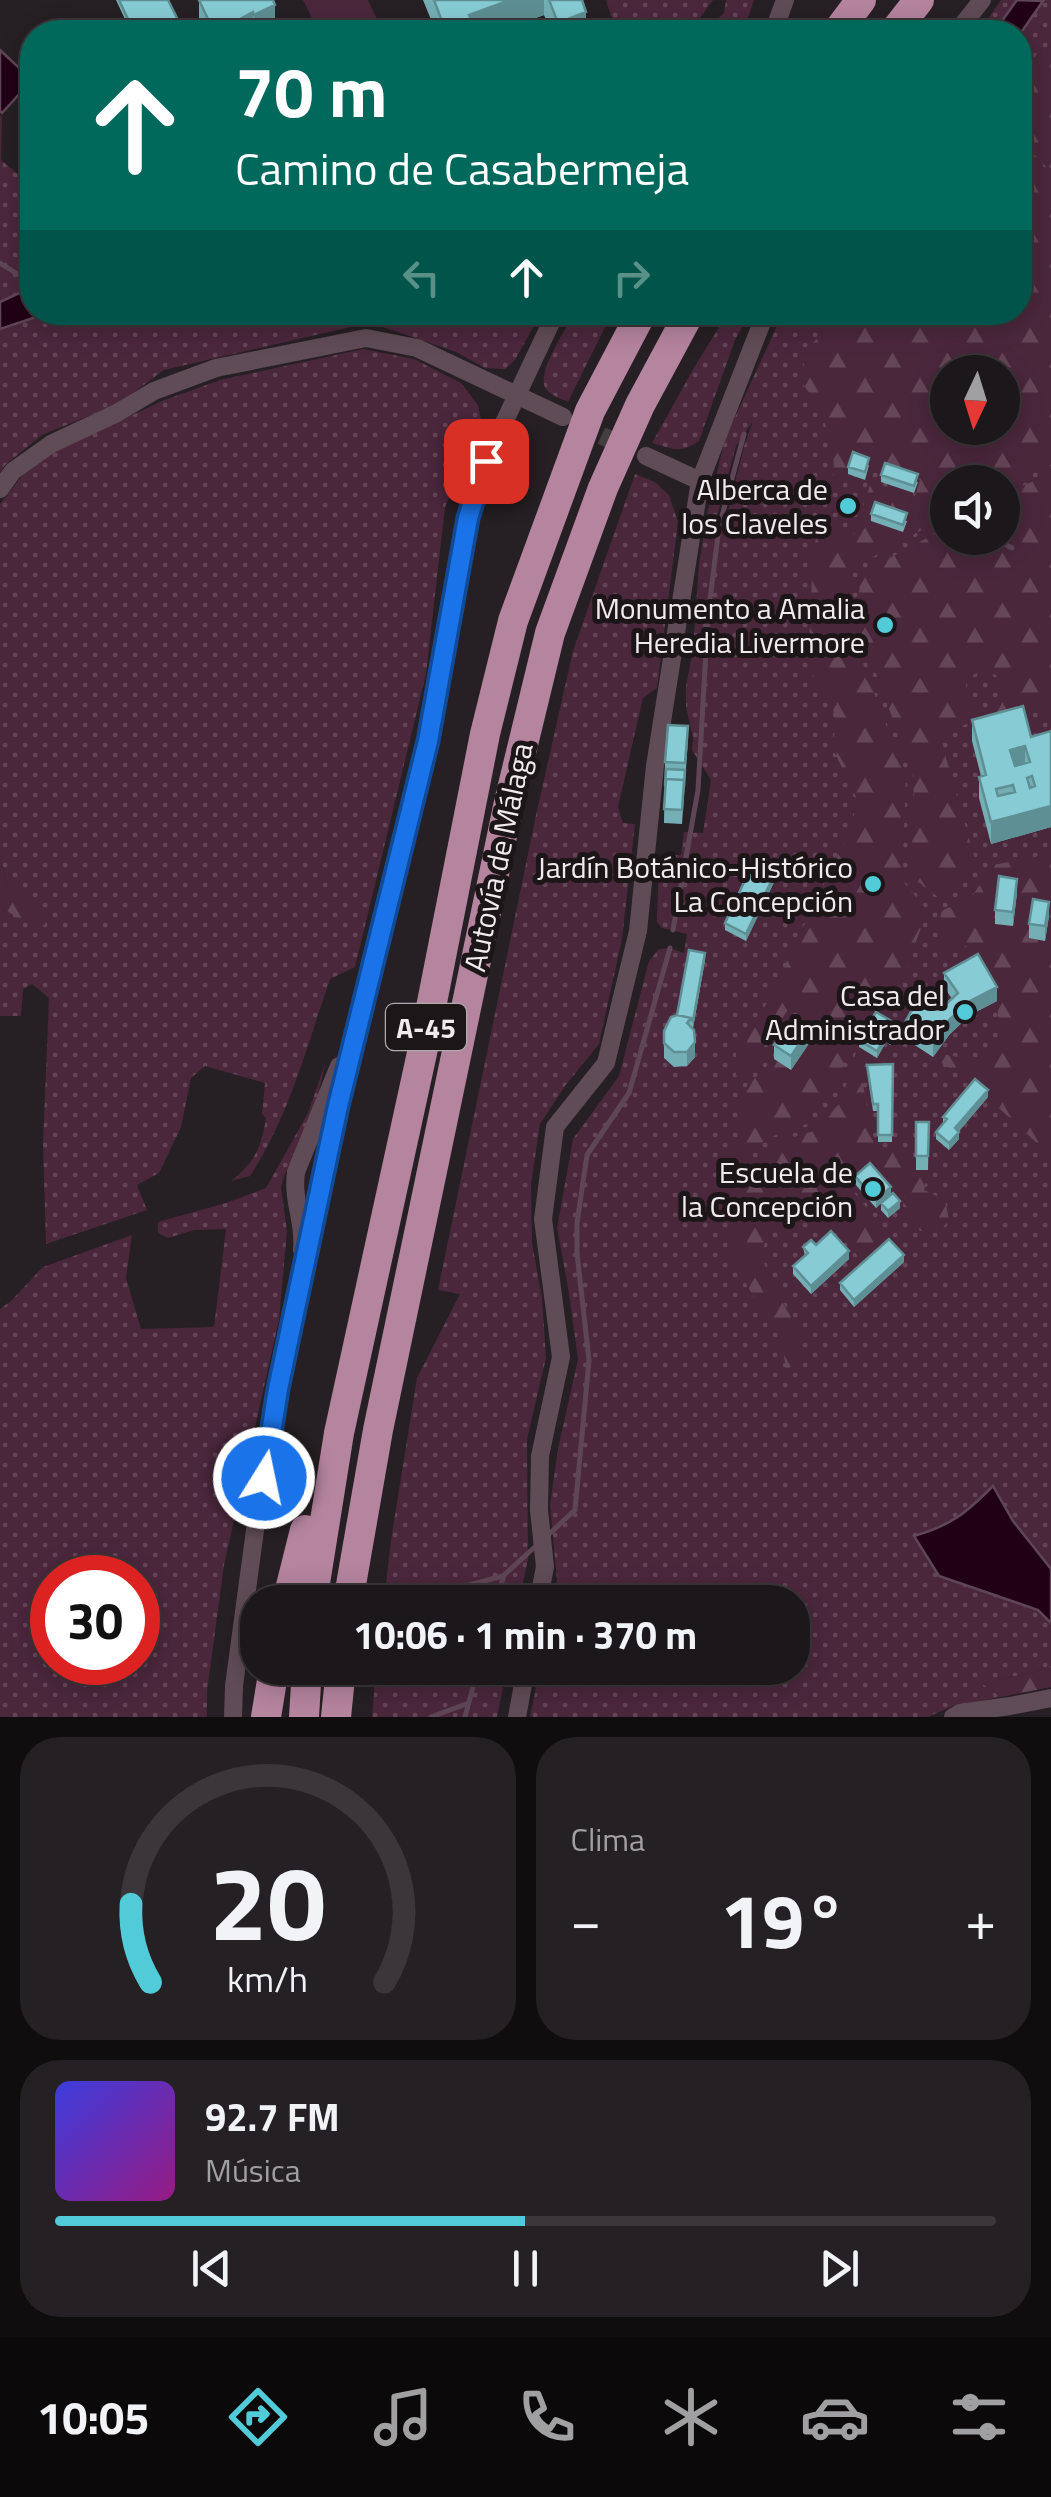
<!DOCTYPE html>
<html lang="es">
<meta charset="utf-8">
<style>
:root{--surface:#1c171a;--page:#252023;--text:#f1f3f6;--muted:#a09fa2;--line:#3a3639;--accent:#52cbd9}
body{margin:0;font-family:"Titillium Web",sans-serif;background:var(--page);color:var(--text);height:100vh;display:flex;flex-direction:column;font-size:38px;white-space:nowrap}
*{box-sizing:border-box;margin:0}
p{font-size:32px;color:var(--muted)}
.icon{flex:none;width:55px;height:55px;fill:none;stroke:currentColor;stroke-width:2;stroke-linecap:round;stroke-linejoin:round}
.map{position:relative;height:1717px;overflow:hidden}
.sheet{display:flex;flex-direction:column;gap:20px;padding:20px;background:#0f0d0e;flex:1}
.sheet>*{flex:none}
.hud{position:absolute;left:20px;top:20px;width:1012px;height:305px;border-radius:40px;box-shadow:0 5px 25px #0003,0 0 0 2px var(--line);background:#00695c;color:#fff;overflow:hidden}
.needle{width:65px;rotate:184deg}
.fabs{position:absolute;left:930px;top:355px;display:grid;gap:20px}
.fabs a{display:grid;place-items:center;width:90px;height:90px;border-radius:50%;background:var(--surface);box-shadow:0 5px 25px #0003,0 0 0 2px var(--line);font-size:50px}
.speed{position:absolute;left:30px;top:1555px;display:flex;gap:20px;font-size:50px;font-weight:700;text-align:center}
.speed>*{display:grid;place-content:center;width:130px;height:130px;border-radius:50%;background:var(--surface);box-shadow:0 5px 25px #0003,0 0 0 2px var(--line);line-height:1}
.speed .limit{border:15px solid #d22;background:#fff;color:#111}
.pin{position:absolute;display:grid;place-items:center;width:85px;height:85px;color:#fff;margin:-42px;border-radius:20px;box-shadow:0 5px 15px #0006}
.me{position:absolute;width:110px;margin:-55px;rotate:10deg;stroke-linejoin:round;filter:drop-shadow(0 0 8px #0008)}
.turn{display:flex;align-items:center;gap:35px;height:210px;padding:0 50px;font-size:45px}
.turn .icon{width:130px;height:130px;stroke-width:2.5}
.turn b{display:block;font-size:70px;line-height:85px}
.lanes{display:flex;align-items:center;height:95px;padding:0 50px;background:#0003;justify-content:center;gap:50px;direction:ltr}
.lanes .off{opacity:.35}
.big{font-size:75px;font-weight:700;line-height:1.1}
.sheet .card{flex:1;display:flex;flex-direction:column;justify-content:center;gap:15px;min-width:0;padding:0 35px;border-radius:40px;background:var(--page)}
.sheet .dial{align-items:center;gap:0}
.dial svg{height:260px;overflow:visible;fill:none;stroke:var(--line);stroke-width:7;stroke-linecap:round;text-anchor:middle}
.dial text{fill:var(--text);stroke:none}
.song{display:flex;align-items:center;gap:30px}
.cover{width:120px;height:120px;border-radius:15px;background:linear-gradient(135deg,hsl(240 70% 55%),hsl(310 70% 35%))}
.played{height:10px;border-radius:5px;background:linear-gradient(90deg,var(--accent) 50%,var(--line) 50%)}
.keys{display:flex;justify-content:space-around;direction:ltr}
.heat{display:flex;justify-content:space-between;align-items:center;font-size:55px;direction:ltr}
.sheet .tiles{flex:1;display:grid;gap:20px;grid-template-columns:1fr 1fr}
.card:last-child{grid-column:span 2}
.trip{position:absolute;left:240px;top:1585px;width:570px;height:100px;border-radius:40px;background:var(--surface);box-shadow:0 5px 25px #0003,0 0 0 2px var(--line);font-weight:700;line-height:100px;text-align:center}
.tabs{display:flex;height:160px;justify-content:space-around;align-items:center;background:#0b090a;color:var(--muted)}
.tabs .icon{width:70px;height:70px}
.tabs .active{color:var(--accent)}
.tabs b{font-size:45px;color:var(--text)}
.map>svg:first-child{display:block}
.grass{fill:url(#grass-dots);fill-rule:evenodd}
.forest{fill:url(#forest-firs);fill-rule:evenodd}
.park{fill:#4b273c}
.water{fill:#210015;stroke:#5f4656;stroke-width:2.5}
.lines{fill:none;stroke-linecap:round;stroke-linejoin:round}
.stream{stroke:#5f4656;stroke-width:5}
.minor-tunnel{stroke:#443e41;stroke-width:18;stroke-dasharray:18 9;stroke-linecap:butt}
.minor{stroke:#604c56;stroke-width:18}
.motorway{stroke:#b5849f;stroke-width:30}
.wall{fill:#74afb6}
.shaded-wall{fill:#5e8f94}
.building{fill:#87ccd4;stroke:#5e8f94;stroke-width:2.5;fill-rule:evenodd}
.route-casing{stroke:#114b97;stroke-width:25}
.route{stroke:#1a73e8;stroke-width:18}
.poi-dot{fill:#52cbd9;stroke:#1d1619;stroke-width:4}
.labels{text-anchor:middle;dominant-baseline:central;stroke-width:10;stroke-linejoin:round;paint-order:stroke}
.shield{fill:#1d1619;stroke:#b1abae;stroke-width:2.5}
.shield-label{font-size:28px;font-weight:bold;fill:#f0ebee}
.poi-label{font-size:30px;fill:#f0ebee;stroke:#1d1619;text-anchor:end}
.street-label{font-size:30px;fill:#f0ebee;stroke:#1d1619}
</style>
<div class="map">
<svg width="1051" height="1717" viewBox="0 0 1051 1717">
<defs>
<pattern id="grass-dots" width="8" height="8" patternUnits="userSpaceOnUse" patternTransform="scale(2.5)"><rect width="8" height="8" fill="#4b273c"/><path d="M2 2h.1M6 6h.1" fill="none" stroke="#654658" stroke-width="1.8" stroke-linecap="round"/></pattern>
<pattern id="forest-firs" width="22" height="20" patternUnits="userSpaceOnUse" patternTransform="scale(2.5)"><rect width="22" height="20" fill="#4b273c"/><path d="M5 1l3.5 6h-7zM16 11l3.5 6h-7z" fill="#654658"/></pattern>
</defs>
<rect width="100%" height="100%" fill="#261f23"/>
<path class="grass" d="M606 0H713L700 18 683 32H616Z
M726 0H754L743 32H704L724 13Z
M1001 0H1051V1666L1040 1671 982 1683 1001 1697 953 1706 928 1717H530L540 1668H792V1602H551L557 1580 550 1505 558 1449 578 1359 568 1287 557 1228 573 1139 619 1076 649 961 659 949 670 948 684 953 687 934 662 928 657 922 659 856 681 855 684 832 703 833 711 780 692 750 693 738 686 707V687L693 649 699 564 707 514 725 439 783 313 1020 312V32H984V24ZM948 372H1002V428H948ZM753 421 745 443 724 527H714L736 446ZM948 482H1002V538H948Z
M0 115 2 117 1 160 32 186V312L541 313 515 360 505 369 485 368 456 352 383 327H351L164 370 118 404 42 435 5 465 0 473Z
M576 312 612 313 568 402C562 399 550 395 546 389 535 374 567 327 576 312Z
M728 313H750L735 340 699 441C680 454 673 449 652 443L695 366Z
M363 349 414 359 461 383 478 405 482 425 445 507 426 674 355 967 330 979C307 1046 289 1117 250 1176L231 1181C255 1162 261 1148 266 1118L262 1114 265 1083 205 1066 191 1078 181 1127 159 1173 137 1185 147 1210 46 1244 43 1144 49 998 32 984 23 989 21 1016H0V914L5 909H43L8 886 0 859V504L25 472 56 451 162 401 220 380Z
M635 474 655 482 669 495 678 522 657 688 643 698 618 807 623 823 635 824 622 939 599 1044 565 1086 540 1124 531 1184 532 1243 542 1298 546 1358 527 1439 528 1559 519 1602H384L391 1540 417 1378 460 1294 438 1290 536 815 573 651Z
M325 1064 314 1114 285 1174 281 1187 287 1231 279 1320 224 1565 207 1691V1717H0V1309L11 1301 43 1267 132 1235 126 1278 141 1329 214 1327 226 1229 194 1230 168 1238 158 1233V1222L226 1203 266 1188 308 1113ZM52 1578H138V1662H52Z
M376 1668H507L497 1717H372Z"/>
<path class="forest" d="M1040 50 1051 56V172L1029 149 1020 133V74L1024 71Z
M1020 149 1024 156 1051 183V466L1003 483 948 482 947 516 853 568 845 615 906 778 902 880 927 910 908 965 856 1023 836 1089 806 1118 809 1123C794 1129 777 1133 763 1142 743 1155 729 1178 718 1199L716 1197C730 1162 745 1128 743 1090L774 1059 798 1014 789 1008 751 1067 736 1076V1048L759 1019 848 834 858 801 832 747 837 720 824 689 808 669 813 554 819 523 854 534 871 482 915 496 920 480 852 458 843 485 832 482C840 451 820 402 799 380L810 345 840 319 859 313 1020 312 1021 289 1028 267V248L1020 227ZM948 372H1002V428H948Z
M1051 474V708L1023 707 996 714 994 704C1004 696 1003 685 996 675 967 663 953 694 981 707L984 717 964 725 941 740 975 860 959 888 939 898 911 876 914 777 855 616 862 573 947 527 948 538H1002L1003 494Z
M1051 854V1156L975 1086 933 1057 936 1053 980 1061 992 1055 1000 1044 997 1001 967 946 939 954 941 911 971 898 993 865Z
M0 859 8 886 44 909 45 925 21 921 5 909 0 914Z
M856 1052 868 1058 861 1074 875 1149 908 1148V1171L928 1170 924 1190 945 1200 949 1220 938 1233 920 1231 907 1213V1207L869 1163 846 1183 886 1231 881 1234 890 1244 863 1263 843 1237 816 1223 796 1219 774 1224C767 1235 761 1247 764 1262 770 1294 824 1342 786 1371L782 1340 749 1289 732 1257 727 1209 736 1185 755 1160 771 1149 794 1137 814 1131 841 1102Z
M1051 1666V1687L1001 1697 981 1683 1040 1671Z"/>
<path class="park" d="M303 0H368L383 32H319Z"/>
<path class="water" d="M1017 0 1043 1 1020 34 994 32Z
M0 50 32 80 2 113 0 111Z
M32 287V312L48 313 0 329V302Z
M993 1486 1013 1521 1051 1569V1623L1038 1610 939 1576 914 1536C952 1525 966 1513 993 1486Z"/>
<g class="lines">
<path class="stream" d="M0 263 32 283
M975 538 999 541 1012 548
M673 930 698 790 708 616 719 527 744 434
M548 1535 575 1510 589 1360 577 1253V1223L587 1155 629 1093 670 948
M409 1601 503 1576
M496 1602 504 1575 536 1546
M431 1717 466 1704
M465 1717 478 1668"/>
<path class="minor-tunnel" d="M577 424 630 449"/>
<path class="minor" d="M770 32 775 27 785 0
M957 32 982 0
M646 456 700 481
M0 489 13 471 51 444 117 413 154 391 216 368 366 338 417 348 563 417
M302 1250C305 1222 292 1202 296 1172L339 1066
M538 1602 545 1567 539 1510 540 1456 561 1357 543 1219 555 1127 606 1063 638 931 655 766 700 481 766 312
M233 1717 234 1686 258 1508 279 1389 360 1012 428 741 449 634 468 518 486 461 556 312
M517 1717 526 1668
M953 1717 960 1713 1010 1706 1051 1698"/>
<path class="motorway" d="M837 32 861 0
M894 32 919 0
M287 1602 305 1530
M312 1602 339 1433 422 1053 485 734 513 621 590 411 642 312
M348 1602 378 1430 509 802 550 633 603 488 640 405 690 312
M266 1717 274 1668
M304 1717 307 1668
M336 1717 341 1668"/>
</g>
<path class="wall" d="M116 0H168L184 32H131Z
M199 0H273L275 26 262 32H204L199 21Z
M423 0H582L586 32H551L544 15 498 32H436Z
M869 465 865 480 848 474V467Z
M881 475 918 482 914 493 881 482Z
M871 514 907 521 903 532 871 521Z
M972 720 1031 737 1051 731V827L991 844 979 798V777L981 776 972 741Z
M688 740 682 824 664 823 665 762Z
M776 878 746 941 725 930V923Z
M1017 893 1013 926 995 924V910Z
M1049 916 1045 941 1029 938V924Z
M705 960 693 1028 695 1057 687 1066 674 1067 664 1058V1031L677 1015Z
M944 973 997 1001 970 1015 950 1034 933 1057 904 1038V1024L944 1006 952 999 944 987Z
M898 1032 890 1045 886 1042 877 1058 859 1047V1040Z
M810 1042 791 1070 774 1059V1045Z
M893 1064 892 1142H878V1111H873L867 1065Z
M988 1097 959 1131V1139L949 1150 936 1139V1132L943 1123V1117Z
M916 1122H929L928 1170H916Z
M855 1176 891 1194 900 1208 888 1218 881 1210V1203L876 1208 855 1184Z
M816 1245 849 1259 811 1294 793 1274V1266L805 1256 803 1247Z
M904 1262 854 1307 840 1290V1283Z"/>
<path class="shaded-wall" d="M510 0H544V15L498 32H469V15Z
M275 5V26L262 32H254V15Z
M253 12V32H240V19Z
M586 12V32H558V23Z
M1025 746V767L1010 772V750Z
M1051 806V827L991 844V822Z
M776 871V878L746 941V934Z
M1017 879V893L1013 926V912Z
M1049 902V916L1045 941V926Z
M705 953V960L693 1028V1021Z
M997 987V1001L970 1015 950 1034 933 1057V1043L950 1019 970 1001Z
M898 1025V1032L890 1045V1038Z
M810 1028V1042L791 1070V1056Z
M886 1035V1042L877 1058V1051Z
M695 1042V1057L687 1066V1052Z
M988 1090V1097L955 1136V1128Z
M959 1132V1139L949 1150V1143Z
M891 1187V1194L876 1208V1200Z
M900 1201V1208L888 1218V1211Z
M849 1251V1259L811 1294V1286Z
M904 1255V1262L854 1307V1300Z"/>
<path class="building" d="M119 0H168L184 32H134Z
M199 0H273L275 5 254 15 253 12 240 19 246 32H214Z
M434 0H510L469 15 476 32H446Z
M549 0H582L586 12 558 23Z
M853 452 869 458 865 472 848 467Z
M885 463 918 474 914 486 881 475Z
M875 502 907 513 903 525 871 514Z
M1023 706 1031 737 1051 731V806L991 822 979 777 986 775 972 720ZM1025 746 1030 762 1015 766 1010 750ZM1032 776 1035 786 1030 788 1027 778ZM1013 785 1015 792 998 796 996 789Z
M668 725 688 726 685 763 665 762Z
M666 769 685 770 684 787V780L666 779 665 786Z
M666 779 684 780 682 810 664 809Z
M754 861 776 871 746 934 725 923Z
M999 876 1017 879 1013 912 995 910Z
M1033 899 1049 902 1045 926 1029 924Z
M689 950 705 953 693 1021 691 1020V1018L677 1015Z
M978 954 997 987 970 1001 950 1019 933 1043 904 1024 921 994 944 1006 958 993 944 973Z
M876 1012 898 1025 890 1038 886 1035 877 1051 859 1040Z
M677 1015 691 1018 687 1023 694 1030 695 1042 687 1052H674L664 1043V1031L671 1017Z
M793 1017 810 1028 791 1056 774 1045Z
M893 1064 892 1135H878V1104H873L867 1065Z
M975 1079 988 1090 955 1128 959 1132 949 1143 936 1132 947 1119 943 1117Z
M916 1122H929L928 1156H916Z
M870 1163 891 1187 876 1200 855 1176Z
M893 1193 900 1201 888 1211 881 1203Z
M831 1231 849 1251 811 1286 793 1266 808 1253 803 1247 811 1240 816 1245Z
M889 1239 904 1255 854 1300 840 1283Z"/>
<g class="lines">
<defs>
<path id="route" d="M264 1478 278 1389 338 1106 428 741 468 518 486 461"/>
</defs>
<use href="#route" class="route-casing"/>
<use href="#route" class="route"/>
</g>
<g class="poi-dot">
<circle cx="848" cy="506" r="10"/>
<circle cx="885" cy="625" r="10"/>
<circle cx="873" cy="884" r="10"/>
<circle cx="965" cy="1012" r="10"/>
<circle cx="873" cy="1189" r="10"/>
</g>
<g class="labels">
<rect class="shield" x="386" y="1004" width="80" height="46" rx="8"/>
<g class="shield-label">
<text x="426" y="1027">A-45</text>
</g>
<g class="poi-label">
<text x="828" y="489">Alberca de<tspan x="828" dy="34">los Claveles</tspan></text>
<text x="865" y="608">Monumento a Amalia<tspan x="865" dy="34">Heredia Livermore</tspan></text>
<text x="853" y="867">Jardín Botánico-Histórico<tspan x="853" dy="34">La Concepción</tspan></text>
<text x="945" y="995">Casa del<tspan x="945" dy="34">Administrador</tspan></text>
<text x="853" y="1172">Escuela de<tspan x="853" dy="34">la Concepción</tspan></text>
</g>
<g class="street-label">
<text transform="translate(498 857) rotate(-78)">Autovía de Málaga</text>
</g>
</g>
</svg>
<div class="fabs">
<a><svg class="needle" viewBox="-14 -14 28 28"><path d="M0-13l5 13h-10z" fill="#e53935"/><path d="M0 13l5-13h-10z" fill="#a09fa2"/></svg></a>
<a><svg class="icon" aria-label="sound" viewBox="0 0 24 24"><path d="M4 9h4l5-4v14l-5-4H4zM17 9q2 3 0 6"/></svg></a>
</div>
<div class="speed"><div class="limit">30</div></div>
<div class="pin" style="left:486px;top:461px;background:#d93025"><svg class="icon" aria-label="arrive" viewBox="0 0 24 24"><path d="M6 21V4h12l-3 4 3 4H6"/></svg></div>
<svg class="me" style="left:264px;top:1478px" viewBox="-20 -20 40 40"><circle r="17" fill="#1a73e8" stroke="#fff" stroke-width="3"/><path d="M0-11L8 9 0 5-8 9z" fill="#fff"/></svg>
<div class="trip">10:06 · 1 min · 370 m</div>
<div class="hud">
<div class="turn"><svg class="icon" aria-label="ahead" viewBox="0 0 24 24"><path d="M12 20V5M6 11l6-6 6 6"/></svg><div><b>70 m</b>Camino de Casabermeja</div></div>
<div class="lanes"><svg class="icon off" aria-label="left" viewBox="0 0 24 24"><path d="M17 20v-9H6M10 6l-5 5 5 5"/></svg><svg class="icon" aria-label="ahead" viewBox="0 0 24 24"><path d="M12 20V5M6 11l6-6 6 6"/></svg><svg class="icon off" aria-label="right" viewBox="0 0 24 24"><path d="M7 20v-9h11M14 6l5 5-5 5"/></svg></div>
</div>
</div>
<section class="sheet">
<div class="tiles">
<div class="card dial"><svg viewBox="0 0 100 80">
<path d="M14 69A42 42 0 1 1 86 69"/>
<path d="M14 69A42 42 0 0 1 8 45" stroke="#52cbd9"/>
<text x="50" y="56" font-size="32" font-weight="700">20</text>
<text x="50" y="72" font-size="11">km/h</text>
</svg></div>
<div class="card"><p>Clima</p>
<div class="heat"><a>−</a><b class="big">19°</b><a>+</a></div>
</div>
<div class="card">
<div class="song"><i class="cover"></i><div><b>92.7 FM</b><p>Música</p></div></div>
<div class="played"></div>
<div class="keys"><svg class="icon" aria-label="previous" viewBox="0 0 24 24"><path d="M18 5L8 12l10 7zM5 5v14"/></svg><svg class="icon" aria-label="pause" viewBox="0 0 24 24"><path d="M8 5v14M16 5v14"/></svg><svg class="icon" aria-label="next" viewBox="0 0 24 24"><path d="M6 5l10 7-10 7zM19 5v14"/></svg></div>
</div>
</div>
</section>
<nav class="tabs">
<b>10:05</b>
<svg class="icon active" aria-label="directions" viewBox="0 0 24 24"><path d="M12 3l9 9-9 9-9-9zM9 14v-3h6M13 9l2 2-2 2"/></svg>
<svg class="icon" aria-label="music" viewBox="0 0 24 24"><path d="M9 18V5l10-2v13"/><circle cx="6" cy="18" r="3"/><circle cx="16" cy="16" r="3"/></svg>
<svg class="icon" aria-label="phone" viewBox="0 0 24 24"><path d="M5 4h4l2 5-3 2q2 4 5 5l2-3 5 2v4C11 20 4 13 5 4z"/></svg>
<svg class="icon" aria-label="climate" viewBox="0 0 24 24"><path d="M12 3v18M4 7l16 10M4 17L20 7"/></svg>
<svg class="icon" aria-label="car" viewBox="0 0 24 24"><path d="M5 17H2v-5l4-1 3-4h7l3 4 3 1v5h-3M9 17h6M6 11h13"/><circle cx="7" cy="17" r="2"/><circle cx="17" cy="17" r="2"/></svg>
<svg class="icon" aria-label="filters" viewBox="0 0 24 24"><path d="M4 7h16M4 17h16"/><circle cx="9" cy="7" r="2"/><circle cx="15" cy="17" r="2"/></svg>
</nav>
